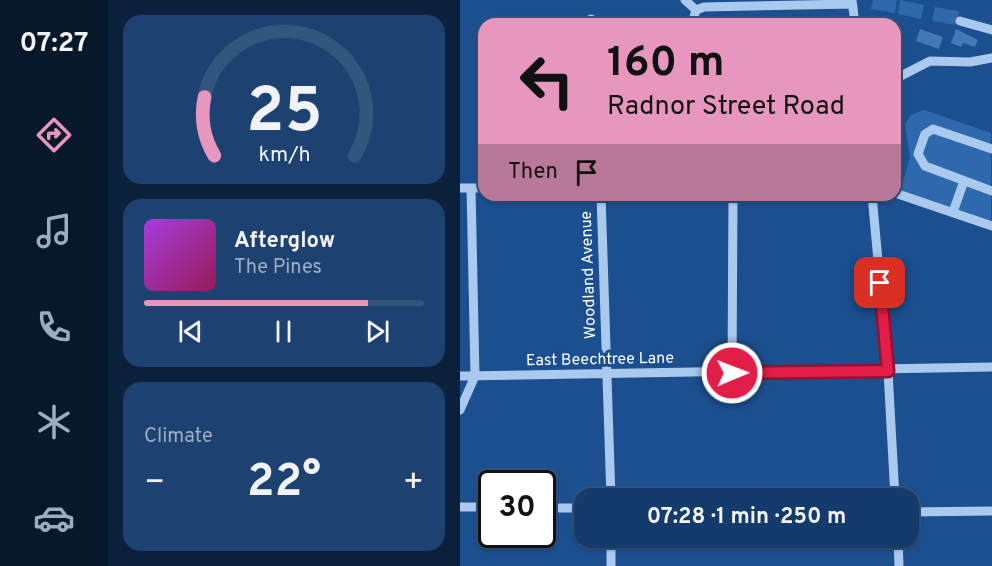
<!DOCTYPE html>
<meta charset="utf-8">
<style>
:root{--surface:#143b6b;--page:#1d4271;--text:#f1f3f6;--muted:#9dadc1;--line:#33557e;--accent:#e797bd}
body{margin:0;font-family:Overpass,sans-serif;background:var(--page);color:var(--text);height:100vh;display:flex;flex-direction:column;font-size:22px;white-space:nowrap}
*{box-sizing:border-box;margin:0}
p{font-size:20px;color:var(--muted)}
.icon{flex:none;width:33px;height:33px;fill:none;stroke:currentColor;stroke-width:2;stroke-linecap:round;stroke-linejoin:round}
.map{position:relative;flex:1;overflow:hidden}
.panel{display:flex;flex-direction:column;gap:15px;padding:15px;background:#0b203b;width:352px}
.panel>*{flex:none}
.hud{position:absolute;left:18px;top:18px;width:423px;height:183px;border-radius:18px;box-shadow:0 2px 4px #0004,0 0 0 2px var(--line);background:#e797bd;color:#111;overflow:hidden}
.speed{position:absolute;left:18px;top:470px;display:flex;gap:12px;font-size:30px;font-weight:700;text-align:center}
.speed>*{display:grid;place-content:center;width:78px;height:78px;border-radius:50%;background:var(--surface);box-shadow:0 2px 4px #0004,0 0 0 2px var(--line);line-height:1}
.speed .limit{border:3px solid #111;border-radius:9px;background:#fff;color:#111}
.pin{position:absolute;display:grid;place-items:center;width:51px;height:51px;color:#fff;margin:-26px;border-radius:12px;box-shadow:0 3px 9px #0006}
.me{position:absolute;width:66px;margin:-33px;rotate:89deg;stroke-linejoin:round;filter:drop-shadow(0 0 4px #0008)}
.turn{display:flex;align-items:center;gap:21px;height:126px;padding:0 30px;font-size:27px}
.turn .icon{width:78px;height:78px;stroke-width:2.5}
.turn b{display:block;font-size:42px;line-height:51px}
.then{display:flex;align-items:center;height:57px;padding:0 30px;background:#0003;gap:12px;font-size:22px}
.big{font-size:45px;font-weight:700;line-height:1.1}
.panel .widget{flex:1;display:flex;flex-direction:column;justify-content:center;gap:9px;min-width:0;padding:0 21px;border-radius:18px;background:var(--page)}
.panel .dial{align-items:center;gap:0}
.dial svg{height:156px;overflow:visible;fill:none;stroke:var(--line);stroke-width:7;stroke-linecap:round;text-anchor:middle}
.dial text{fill:var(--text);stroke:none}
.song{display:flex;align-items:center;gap:18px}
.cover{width:72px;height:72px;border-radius:9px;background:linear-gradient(135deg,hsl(280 70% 55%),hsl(330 70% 35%))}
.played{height:6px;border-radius:3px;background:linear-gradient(90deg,var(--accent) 80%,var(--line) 80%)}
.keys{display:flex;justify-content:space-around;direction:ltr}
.heat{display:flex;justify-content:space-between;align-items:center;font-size:33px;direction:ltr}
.trip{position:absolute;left:114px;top:488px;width:345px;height:60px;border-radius:18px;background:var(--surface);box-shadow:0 2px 4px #0004,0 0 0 2px var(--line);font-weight:700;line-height:60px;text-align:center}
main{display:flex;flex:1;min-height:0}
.menu{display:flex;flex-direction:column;width:108px;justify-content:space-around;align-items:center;background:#08182b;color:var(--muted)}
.menu .icon{width:42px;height:42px}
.menu .current{color:var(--accent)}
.menu b{font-size:27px;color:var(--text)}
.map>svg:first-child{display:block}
.green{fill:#2e69ad}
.building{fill:#4478b7}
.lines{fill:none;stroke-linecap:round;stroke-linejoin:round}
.minor{stroke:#a9c9ee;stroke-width:9}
.route-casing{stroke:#92132f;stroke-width:15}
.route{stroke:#e11d48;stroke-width:10}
.labels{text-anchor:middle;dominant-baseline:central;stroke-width:6;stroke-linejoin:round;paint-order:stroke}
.street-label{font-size:16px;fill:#fff;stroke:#1b4f8f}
</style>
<main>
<nav class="menu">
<b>07:27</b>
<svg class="icon current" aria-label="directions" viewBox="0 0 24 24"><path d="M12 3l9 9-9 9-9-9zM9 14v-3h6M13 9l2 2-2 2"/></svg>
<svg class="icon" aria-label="music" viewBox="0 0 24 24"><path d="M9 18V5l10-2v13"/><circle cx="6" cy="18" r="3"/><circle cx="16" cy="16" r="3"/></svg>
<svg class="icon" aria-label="phone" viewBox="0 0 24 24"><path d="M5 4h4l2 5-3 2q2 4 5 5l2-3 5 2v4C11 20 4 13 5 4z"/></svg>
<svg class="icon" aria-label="climate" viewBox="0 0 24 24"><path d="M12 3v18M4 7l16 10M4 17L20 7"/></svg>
<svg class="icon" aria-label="car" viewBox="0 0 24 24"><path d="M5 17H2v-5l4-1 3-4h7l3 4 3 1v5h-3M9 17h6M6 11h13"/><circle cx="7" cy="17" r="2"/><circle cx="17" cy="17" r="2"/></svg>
</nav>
<section class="panel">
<div class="widget dial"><svg viewBox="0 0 100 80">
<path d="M14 69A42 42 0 1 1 86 69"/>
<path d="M14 69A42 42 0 0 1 9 39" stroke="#e797bd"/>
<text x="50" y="56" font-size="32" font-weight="700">25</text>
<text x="50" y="72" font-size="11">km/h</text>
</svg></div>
<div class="widget">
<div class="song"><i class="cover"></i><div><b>Afterglow</b><p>The Pines</p></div></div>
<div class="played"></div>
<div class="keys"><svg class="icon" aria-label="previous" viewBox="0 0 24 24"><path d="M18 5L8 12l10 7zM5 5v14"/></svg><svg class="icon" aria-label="pause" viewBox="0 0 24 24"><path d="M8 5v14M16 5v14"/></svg><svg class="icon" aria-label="next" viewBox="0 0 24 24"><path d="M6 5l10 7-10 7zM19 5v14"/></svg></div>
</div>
<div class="widget"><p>Climate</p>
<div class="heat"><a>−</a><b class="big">22°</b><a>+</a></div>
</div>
</section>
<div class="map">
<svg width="532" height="566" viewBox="0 0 532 566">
<rect width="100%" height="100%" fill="#1b4f8f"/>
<path class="green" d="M413 0H437L435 13 411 9Z
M440 0 464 5 461 19 438 14Z
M475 7 499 11 496 25 472 21Z
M464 110 531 133V223L440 190 450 158 445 124 451 115Z"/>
<path class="building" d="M460 29 483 37 479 49 456 41Z
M496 29 518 40 515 47 503 43 501 47 491 43Z
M435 126H442L443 155 435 156Z"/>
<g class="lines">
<path class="minor" d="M225 0 236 10
M392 0 395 24
M500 21 532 30
M123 24 131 19 139 24
M232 24 236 10 244 7 392 4
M435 79 470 61 510 62 532 58
M532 149 473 129 465 134 458 154 465 166 532 191
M0 188H24
M435 193 532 226
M141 195 151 498
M412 195 428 371 435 498
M493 212 504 181
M272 373 273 195
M0 376 532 367
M0 410 15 376 11 188
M0 507H32
M82 508H124
M448 512 532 511
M438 537 439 566
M151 566V537"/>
</g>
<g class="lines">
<defs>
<path id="route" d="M272 373 428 371 420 283"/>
</defs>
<use href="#route" class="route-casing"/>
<use href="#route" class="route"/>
</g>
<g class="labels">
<g class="street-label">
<text transform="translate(129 275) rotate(-92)">Woodland Avenue</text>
<text transform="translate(140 360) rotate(-1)">East Beechtree Lane</text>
</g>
</g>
</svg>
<div class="speed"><div class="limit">30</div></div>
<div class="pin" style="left:420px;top:283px;background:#d93025"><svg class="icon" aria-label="arrive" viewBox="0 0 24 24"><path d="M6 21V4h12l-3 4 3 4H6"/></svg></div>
<svg class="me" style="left:272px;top:373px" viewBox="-20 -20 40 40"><circle r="17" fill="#e11d48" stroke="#fff" stroke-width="3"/><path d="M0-11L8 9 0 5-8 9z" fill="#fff"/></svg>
<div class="trip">07:28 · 1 min · 250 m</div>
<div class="hud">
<div class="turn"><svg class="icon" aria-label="left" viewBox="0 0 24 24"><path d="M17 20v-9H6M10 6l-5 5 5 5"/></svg><div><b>160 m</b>Radnor Street Road</div></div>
<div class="then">Then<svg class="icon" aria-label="arrive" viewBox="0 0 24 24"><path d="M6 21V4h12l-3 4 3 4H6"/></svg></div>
</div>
</div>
</main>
